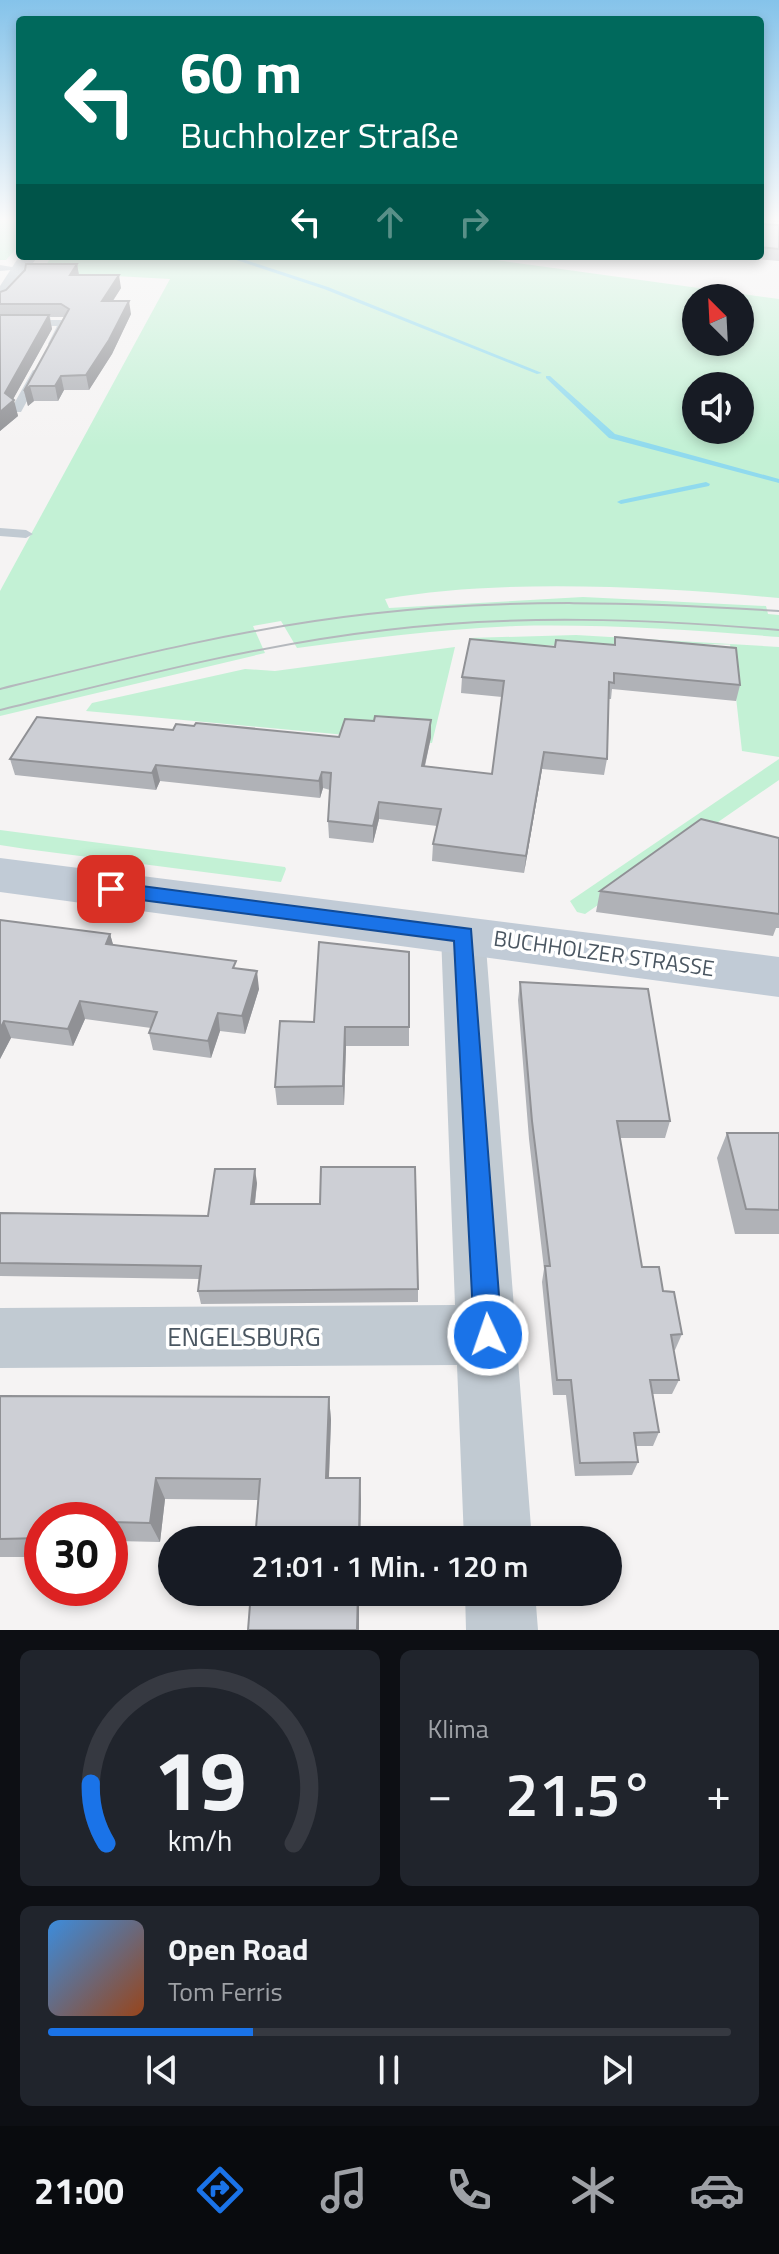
<!DOCTYPE html>
<html lang="de">
<meta charset="utf-8">
<style>
:root{--surface:#171b24;--page:#20242c;--text:#f1f3f6;--muted:#9ea1a6;--line:#363941;--accent:#1a73e8}
body{margin:0;font-family:"Titillium Web",sans-serif;background:var(--page);color:var(--text);height:100vh;display:flex;flex-direction:column;font-size:30px;white-space:nowrap}
*{box-sizing:border-box;margin:0}
p{font-size:26px;color:var(--muted)}
.icon{flex:none;width:44px;height:44px;fill:none;stroke:currentColor;stroke-width:2;stroke-linecap:round;stroke-linejoin:round}
.map{position:relative;height:1630px;overflow:hidden}
.details{display:flex;flex-direction:column;gap:20px;padding:20px;background:#0d0f14;flex:1}
.details>*{flex:none}
.hud{position:absolute;left:16px;top:16px;width:748px;height:244px;border-radius:8px;box-shadow:0 4px 12px #0003;background:#00695c;color:#fff;overflow:hidden}
.needle{width:52px;rotate:336deg}
.controls{position:absolute;left:682px;top:284px;display:grid;gap:16px}
.controls a{display:grid;place-items:center;width:72px;height:72px;border-radius:50%;background:var(--surface);box-shadow:0 4px 12px #0003;font-size:40px}
.speed{position:absolute;left:24px;top:1502px;display:flex;gap:16px;font-size:40px;font-weight:700;text-align:center}
.speed>*{display:grid;place-content:center;width:104px;height:104px;border-radius:50%;background:var(--surface);box-shadow:0 4px 12px #0003;line-height:1}
.speed .limit{border:12px solid #d22;background:#fff;color:#111}
.pin{position:absolute;display:grid;place-items:center;width:68px;height:68px;color:#fff;margin:-34px;border-radius:16px;box-shadow:0 4px 12px #0006}
.me{position:absolute;width:88px;margin:-44px;rotate:357deg;stroke-linejoin:round;filter:drop-shadow(0 0 6px #0008)}
.turn{display:flex;align-items:center;gap:28px;height:168px;padding:0 32px;font-size:36px}
.turn .icon{width:104px;height:104px;stroke-width:2.5}
.turn b{display:block;font-size:56px;line-height:68px}
.lanes{display:flex;align-items:center;height:76px;padding:0 32px;background:#0003;justify-content:center;gap:40px;direction:ltr}
.lanes .off{opacity:.35}
.big{font-size:60px;font-weight:600;line-height:1.1}
.details .tile{flex:1;display:flex;flex-direction:column;justify-content:center;gap:12px;min-width:0;padding:0 28px;border-radius:12px;background:var(--page)}
.details .dial{align-items:center;gap:0}
.dial svg{height:208px;overflow:visible;fill:none;stroke:var(--line);stroke-width:7;stroke-linecap:round;text-anchor:middle}
.dial text{fill:var(--text);stroke:none}
.song{display:flex;align-items:center;gap:24px}
.cover{width:96px;height:96px;border-radius:12px;background:linear-gradient(135deg,hsl(210 70% 55%),hsl(20 70% 35%))}
.played{height:8px;border-radius:4px;background:linear-gradient(90deg,var(--accent) 30%,var(--line) 30%)}
.keys{display:flex;justify-content:space-around;direction:ltr}
.heat{display:flex;justify-content:space-between;align-items:center;font-size:44px;direction:ltr}
.details .tiles{flex:1;display:grid;gap:20px;grid-template-columns:1fr 1fr}
.tile:last-child{grid-column:span 2}
.trip{position:absolute;left:158px;top:1526px;width:464px;height:80px;border-radius:40px;background:var(--surface);box-shadow:0 4px 12px #0003;font-weight:600;line-height:80px;text-align:center}
.dock{display:flex;height:128px;justify-content:space-around;align-items:center;background:#090b0e;color:var(--muted)}
.dock .icon{width:56px;height:56px}
.dock .on{color:var(--accent)}
.dock b{font-size:36px;color:var(--text)}
.map>svg:first-child{display:block}
.green{fill:#c3f1d5;fill-rule:evenodd}
.lines{fill:none;stroke-linecap:round;stroke-linejoin:round}
.stream{fill:#90daee;fill-rule:evenodd}
.lane{fill:#c1cad2;fill-rule:evenodd}
.street{fill:#c1cad2;fill-rule:evenodd}
.secondary{fill:#c1cbd6;fill-rule:evenodd}
.tram{stroke:#b5b8bd;stroke-width:2}
.wall{fill:#b0b2b7}
.shaded-wall{fill:#909195}
.building{fill:#cdcfd5;stroke:#909195;stroke-width:2}
.route{fill:#1a73e8;stroke:#114b97;stroke-width:2}
.labels{text-anchor:middle;dominant-baseline:central;stroke-width:7;stroke-linejoin:round;paint-order:stroke}
.street-label{font-size:22px;fill:#4a5661;stroke:#fff}
.near-street-label{font-size:26px;fill:#4a5661;stroke:#fff}
</style>
<div class="map">
<svg width="779" height="1630" viewBox="0 0 779 1630">
<rect width="100%" height="100%" fill="#f5f3f3"/>
<path class="green" d="M0 220H20V244L6 260H0Z
M52 256H467L779 299V598C659 587 502 578 385 599L389 608 583 597 766 606 768 614 779 615V637C692 630 604 624 516 626 442 629 370 638 297 648L281 621 253 626 265 653 0 716V591L170 279 41 272ZM696 298H740V342H696ZM696 386H740V430H696Z
M576 635 779 647V757L742 751 730 644 472 646 469 638Z
M455 647 432 743 86 711 92 703 245 669 275 671Z
M779 759V780L585 914 577 912 570 901Z
M0 830 285 867 286 869 281 882 26 849 0 845Z"/>
<g class="lines">
<path class="stream" d="M224 256H233L328 287 542 373 537 374 324 289Z
M546 376H550L615 434 779 479V483L609 438 546 378Z
M706 482 710 484 709 486 621 504 617 502 621 500Z"/>
<path class="lane" d="M0 265 24 269 0 271Z
M0 320H64L69 323 58 344 53 347 48 344 57 326H0Z
M33 370 43 372 21 412H13L11 409Z
M0 528 26 530 33 534 26 538 0 536Z"/>
<path class="street" d="M20 255 38 256 26 273V281L7 301 0 303V286Z
M463 917 479 922 485 934 532 1540H464L457 1365 0 1368V1308L455 1305 441 934 447 922Z
M465 1592H535L538 1630H466Z"/>
<path class="secondary" d="M0 858 779 957V997L0 892Z"/>
<path class="tram" d="M0 689C121 659 243 628 368 614 505 598 642 602 779 611
M0 710C127 679 255 645 386 630 516 614 648 619 779 630"/>
</g>
<path class="wall" d="M760 218H779V222L760 221V224L779 225V261L720 256H760Z
M77 264 79 275 121 288 113 301 131 314 112 354 89 390H64L58 401H34L28 406 24 391 65 317H50L52 329 13 399 18 416 0 431V292Z
M615 637 740 685 736 701 612 689 611 699H609L607 759 604 775 542 769 524 873 432 861 433 844 437 826 379 819 373 843 329 838 328 821 330 790 323 788 320 798 160 781 156 790 15 775 10 759 173 730 339 737H431L425 766 492 774 502 697 461 693 462 677 555 647 614 645Z
M779 838V928H776L773 936 596 912 600 891Z
M0 920 110 934 113 945 237 969 259 989 245 1034 220 1031 211 1058 153 1050 149 1033 151 1028 85 1019 73 1046 11 1038 0 1059Z
M409 952V1046H346L344 1105H277L275 1087 314 1022Z
M520 982 670 1121 665 1138H620L642 1267 663 1291 682 1334 675 1350H674L679 1380 672 1394H653L659 1432 653 1446H636L638 1462 632 1475 575 1476 566 1395H553L542 1282 544 1269 529 1139 518 1000Z
M727 1133H779V1234H735L717 1158Z
M257 1183 255 1204 418 1289V1302L201 1304 198 1291 199 1279 0 1276V1213L208 1216Z
M0 1396 329 1397 331 1420 329 1478 361 1499 360 1540H255L258 1500 165 1499 160 1542 117 1541 115 1557H110V1520H42V1557H0Z"/>
<path class="shaded-wall" d="M77 264 79 276 70 275Z
M119 275 121 288 104 314 102 301Z
M129 301 131 314 112 354 89 390 86 375Z
M49 315 52 329 11 403 14 400 18 416 0 431V412L5 393Z
M61 376 64 390 58 401 55 386Z
M30 386 34 401 28 406 24 391Z
M431 720V737L421 782 422 766Z
M544 752 542 769 524 873 526 856Z
M156 765 160 781 156 790 152 773Z
M322 772 323 788 320 798 319 781Z
M379 802V819L373 843V826Z
M110 934 115 951 106 944Z
M257 971 259 989 245 1034 242 1016Z
M80 1001 85 1019 73 1046 68 1029Z
M218 1013 220 1031 211 1058 208 1041Z
M4 1021 11 1038 0 1059V1029Z
M345 1027 346 1046 344 1105 343 1086Z
M255 1169 257 1183 253 1218 251 1204Z
M329 1397 331 1420 328 1499 326 1478Z
M156 1478 165 1499 160 1542 150 1523Z
M360 1478 361 1499 360 1540H359Z
M110 1530 117 1541 115 1557 110 1549Z
M358 1592H359V1630H357Z"/>
<path class="building" d="M760 218V224L779 225V249L760 247Z
M26 264H77L70 275H119L102 301H129L109 340 86 375 61 376 55 386H30L24 391 69 309 61 304H0V292L6 290 25 270Z
M0 315H49L5 393 14 400 0 412Z
M615 637 736 648 740 685 614 673V683L609 682 607 759 544 752 526 856 433 844 441 809 379 802 373 826 328 821 331 773 322 772 319 781 156 765 152 773 10 759 37 717 173 730 176 724 194 726 196 723 339 737 345 719 374 721 375 716 431 720 422 766 492 774 504 681 462 677 470 639 555 647 556 640 615 645Z
M701 819 779 838V914L600 891Z
M0 920 110 934 106 944 236 961 233 968 257 971 242 1016 218 1013 208 1041 149 1033 157 1012 80 1001 68 1029 4 1021 0 1029Z
M319 942 409 952V1027H345L343 1086 275 1087 280 1021 314 1022Z
M520 982 648 989 670 1121H617L642 1267H659L663 1291 674 1292 682 1334 671 1335 679 1380H650L659 1432 634 1433 638 1462 580 1463 571 1380H557L545 1266H550L532 1121Z
M727 1133H779V1210L746 1209Z
M321 1167H415L418 1289 198 1291 201 1266 0 1263V1213L208 1216 215 1169H255L251 1204H320Z
M0 1396 329 1397 326 1478H360L359 1540H255L260 1479 156 1478 150 1523 110 1522V1520H42V1538L0 1539Z
M251 1592H358L357 1630H248Z"/>
<linearGradient id="sky" x2="0" y2="1"><stop stop-color="#85c3ea"/><stop offset="0.49" stop-color="#fafafa"/><stop offset="1" stop-color="#fafafa" stop-opacity="0"/></linearGradient>
<rect width="779" height="447" fill="url(#sky)"/>
<path class="route" d="M111 882 471 929 502 1335 498 1345 488 1349 478 1345 474 1335 454 941 111 896 101 889Z"/>
<g class="labels">
<g class="street-label">
<text transform="translate(604 953) rotate(8)">BUCHHOLZER STRASSE</text>
</g>
<g class="near-street-label">
<text x="244" y="1336">ENGELSBURG</text>
</g>
</g>
</svg>
<div class="controls">
<a><svg class="needle" viewBox="-14 -14 28 28"><path d="M0-13l5 13h-10z" fill="#e53935"/><path d="M0 13l5-13h-10z" fill="#9ea1a6"/></svg></a>
<a><svg class="icon" aria-label="sound" viewBox="0 0 24 24"><path d="M4 9h4l5-4v14l-5-4H4zM17 9q2 3 0 6"/></svg></a>
</div>
<div class="speed"><div class="limit">30</div></div>
<div class="pin" style="left:111px;top:889px;background:#d93025"><svg class="icon" aria-label="arrive" viewBox="0 0 24 24"><path d="M6 21V4h12l-3 4 3 4H6"/></svg></div>
<svg class="me" style="left:488px;top:1335px" viewBox="-20 -20 40 40"><circle r="17" fill="#1a73e8" stroke="#fff" stroke-width="3"/><path d="M0-11L8 9 0 5-8 9z" fill="#fff"/></svg>
<div class="trip">21:01 · 1 Min. · 120 m</div>
<div class="hud">
<div class="turn"><svg class="icon" aria-label="left" viewBox="0 0 24 24"><path d="M17 20v-9H6M10 6l-5 5 5 5"/></svg><div><b>60 m</b>Buchholzer Straße</div></div>
<div class="lanes"><svg class="icon" aria-label="left" viewBox="0 0 24 24"><path d="M17 20v-9H6M10 6l-5 5 5 5"/></svg><svg class="icon off" aria-label="ahead" viewBox="0 0 24 24"><path d="M12 20V5M6 11l6-6 6 6"/></svg><svg class="icon off" aria-label="right" viewBox="0 0 24 24"><path d="M7 20v-9h11M14 6l5 5-5 5"/></svg></div>
</div>
</div>
<section class="details">
<div class="tiles">
<div class="tile dial"><svg viewBox="0 0 100 80">
<path d="M14 69A42 42 0 1 1 86 69"/>
<path d="M14 69A42 42 0 0 1 8 46" stroke="#1a73e8"/>
<text x="50" y="56" font-size="32" font-weight="700">19</text>
<text x="50" y="72" font-size="11">km/h</text>
</svg></div>
<div class="tile"><p>Klima</p>
<div class="heat"><a>−</a><b class="big">21.5°</b><a>+</a></div>
</div>
<div class="tile">
<div class="song"><i class="cover"></i><div><b>Open Road</b><p>Tom Ferris</p></div></div>
<div class="played"></div>
<div class="keys"><svg class="icon" aria-label="previous" viewBox="0 0 24 24"><path d="M18 5L8 12l10 7zM5 5v14"/></svg><svg class="icon" aria-label="pause" viewBox="0 0 24 24"><path d="M8 5v14M16 5v14"/></svg><svg class="icon" aria-label="next" viewBox="0 0 24 24"><path d="M6 5l10 7-10 7zM19 5v14"/></svg></div>
</div>
</div>
</section>
<nav class="dock">
<b>21:00</b>
<svg class="icon on" aria-label="directions" viewBox="0 0 24 24"><path d="M12 3l9 9-9 9-9-9zM9 14v-3h6M13 9l2 2-2 2"/></svg>
<svg class="icon" aria-label="music" viewBox="0 0 24 24"><path d="M9 18V5l10-2v13"/><circle cx="6" cy="18" r="3"/><circle cx="16" cy="16" r="3"/></svg>
<svg class="icon" aria-label="phone" viewBox="0 0 24 24"><path d="M5 4h4l2 5-3 2q2 4 5 5l2-3 5 2v4C11 20 4 13 5 4z"/></svg>
<svg class="icon" aria-label="climate" viewBox="0 0 24 24"><path d="M12 3v18M4 7l16 10M4 17L20 7"/></svg>
<svg class="icon" aria-label="car" viewBox="0 0 24 24"><path d="M5 17H2v-5l4-1 3-4h7l3 4 3 1v5h-3M9 17h6M6 11h13"/><circle cx="7" cy="17" r="2"/><circle cx="17" cy="17" r="2"/></svg>
</nav>
